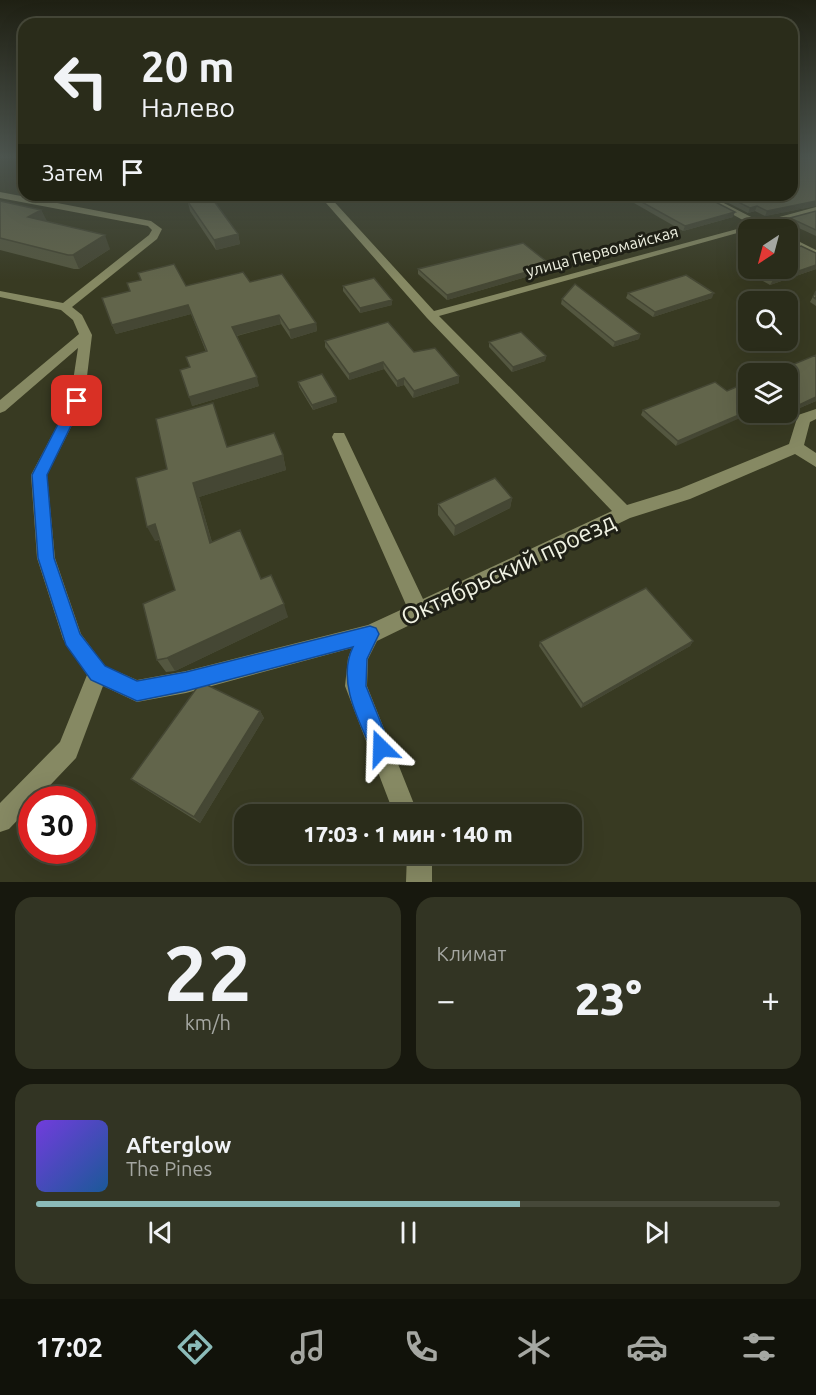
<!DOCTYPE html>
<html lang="ru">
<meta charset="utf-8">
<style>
:root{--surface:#2a2c1a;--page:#323423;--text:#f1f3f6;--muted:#a5a7a2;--line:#464839;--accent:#8bbbb9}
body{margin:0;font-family:Ubuntu,sans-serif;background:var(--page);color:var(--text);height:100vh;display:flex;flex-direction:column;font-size:22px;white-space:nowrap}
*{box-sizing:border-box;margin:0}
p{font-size:20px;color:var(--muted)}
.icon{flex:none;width:33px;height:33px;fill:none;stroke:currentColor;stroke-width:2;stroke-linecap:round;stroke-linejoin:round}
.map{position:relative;height:882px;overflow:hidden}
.details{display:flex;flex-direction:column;gap:15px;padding:15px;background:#17180e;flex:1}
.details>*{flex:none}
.guide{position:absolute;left:18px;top:18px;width:780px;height:183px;border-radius:18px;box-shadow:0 6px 24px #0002,0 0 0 2px var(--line);background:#2a2c1a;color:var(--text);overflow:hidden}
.needle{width:39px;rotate:216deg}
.controls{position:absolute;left:738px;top:219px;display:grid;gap:12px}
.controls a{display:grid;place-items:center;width:60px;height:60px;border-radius:12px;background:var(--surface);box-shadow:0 6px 24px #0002,0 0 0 2px var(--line);font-size:30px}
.speed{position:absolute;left:18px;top:786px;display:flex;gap:12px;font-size:30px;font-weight:700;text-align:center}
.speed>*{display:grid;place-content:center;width:78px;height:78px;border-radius:50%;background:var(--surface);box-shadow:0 6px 24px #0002,0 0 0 2px var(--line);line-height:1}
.speed .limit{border:9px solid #d22;background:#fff;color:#111}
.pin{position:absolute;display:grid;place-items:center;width:51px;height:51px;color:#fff;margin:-26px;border-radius:12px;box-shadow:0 3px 9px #0006}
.me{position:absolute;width:66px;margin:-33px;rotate:338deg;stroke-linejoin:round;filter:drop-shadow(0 0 4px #0008)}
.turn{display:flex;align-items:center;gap:21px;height:126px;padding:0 24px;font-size:27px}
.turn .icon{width:78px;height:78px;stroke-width:2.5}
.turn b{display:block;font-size:42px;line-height:51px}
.then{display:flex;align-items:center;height:57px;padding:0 24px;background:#0003;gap:12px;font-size:22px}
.big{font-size:45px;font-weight:800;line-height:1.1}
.details .card{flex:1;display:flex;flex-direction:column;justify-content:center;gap:9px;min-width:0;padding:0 21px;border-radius:18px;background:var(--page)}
.details .dial{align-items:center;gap:0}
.dial b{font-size:78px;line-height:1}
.song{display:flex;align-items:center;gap:18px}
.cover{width:72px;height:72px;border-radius:9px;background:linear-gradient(135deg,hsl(260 70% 55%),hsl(210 70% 35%))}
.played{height:6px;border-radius:3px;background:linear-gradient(90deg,var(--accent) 65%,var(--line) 65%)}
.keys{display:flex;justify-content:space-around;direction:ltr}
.heat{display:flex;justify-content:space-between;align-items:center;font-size:33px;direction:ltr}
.details .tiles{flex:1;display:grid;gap:15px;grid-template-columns:1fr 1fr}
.card:last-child{grid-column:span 2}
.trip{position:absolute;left:234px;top:804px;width:348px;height:60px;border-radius:18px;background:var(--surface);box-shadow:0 6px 24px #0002,0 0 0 2px var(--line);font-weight:800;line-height:60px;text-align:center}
.menu{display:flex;height:96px;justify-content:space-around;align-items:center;background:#11120a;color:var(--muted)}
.menu .icon{width:42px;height:42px}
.menu .active{color:var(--accent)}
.menu b{font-size:27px;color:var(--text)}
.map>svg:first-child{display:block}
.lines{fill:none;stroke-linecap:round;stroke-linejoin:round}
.minor{fill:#868963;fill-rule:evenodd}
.wall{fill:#545740}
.shaded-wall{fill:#454734}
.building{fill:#62654b;stroke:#454734;stroke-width:1.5}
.route{fill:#1a73e8;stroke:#114b97;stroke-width:1.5}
.labels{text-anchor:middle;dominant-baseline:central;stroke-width:6;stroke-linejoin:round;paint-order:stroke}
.far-street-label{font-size:16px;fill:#f0f2e3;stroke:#1f2016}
.near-street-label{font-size:24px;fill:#f0f2e3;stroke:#1f2016}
</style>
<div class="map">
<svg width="816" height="882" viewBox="0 0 816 882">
<rect width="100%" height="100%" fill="#383a22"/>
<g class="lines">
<path class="minor" d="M0 192 151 221 162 229 157 239 72 307 82 315 92 335 84 401 47 475 55 558 81 634 105 666 137 680 186 671 368 625 407 607 332 437 334 433H344L346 437 423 599 612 511 427 318 319 195H328L434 311 752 225 697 195H708L761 222 816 207V213L768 226 767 229 748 230 439 316 627 505 679 489 789 444 798 415 816 409V419L810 422 804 445 816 453V467L795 454 690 499 630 518 377 641 368 659 367 686 418 814H394L345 686 348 658 352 648 186 693 137 702 103 686 76 758 36 800H32V805L9 829 0 832V803L60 742 87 675 63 639 37 558 31 475 70 401 78 348 5 411 0 413V400L79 334 73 320 61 310 0 297V291L63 303 149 235 152 230 148 226 0 198Z
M788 236 816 250V257L788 243Z
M407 854H432V882H406Z"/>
</g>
<path class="wall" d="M816 157V206L765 216 755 211 748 213 713 195H792Z
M620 195H702L733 217 683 231Z
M0 201 41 210 47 222 110 249 79 269H74L0 250Z
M188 202 238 234 240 244 216 250 190 211Z
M816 211V236L788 223 790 218Z
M816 253V269L770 285 742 269 744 264 748 263V268H788Z
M418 269 550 270 447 300 418 274Z
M250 282 316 323 317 331 291 339 281 324 237 336 259 386 192 406 190 367 206 352 191 314 116 334 112 325 186 286Z
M343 286 392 300V305L360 313 343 291Z
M816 291V306L810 302Z
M628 293 712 298 653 317 626 298Z
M562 299 640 334 639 339 613 347 561 304Z
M325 341 414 352 459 383 413 398 404 385 397 387 384 369 349 380 325 347Z
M489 342 546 356 545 361 512 372 489 347Z
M816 355V401L795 410 788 405V374Z
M298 382 336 397 337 402 313 410 299 387Z
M715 382 676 446 641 415 643 410Z
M227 447 283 455 286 470 199 497 212 542 261 579 288 617 175 671 166 672 157 660 175 590 159 540 155 541Z
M512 498 510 508 454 536 438 515V504Z
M693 641 690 646 581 708 539 646 540 642Z
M260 711 264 718 200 823 139 785 131 779Z"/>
<path class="shaded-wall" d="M816 201V206L765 216 767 211Z
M757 206 755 211 748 213 750 208Z
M41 210 48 223 28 217Z
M735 212 733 217 683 231 685 226Z
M238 234 240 244 216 250 214 240Z
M105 235 110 249 79 269 73 255Z
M551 265 550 270 447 300V295Z
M816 265V269L770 285 773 280Z
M714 293 712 298 653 317 655 312Z
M392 300V305L360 313V308Z
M188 305 191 314 116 334 112 325Z
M279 315 281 324 235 336 232 327Z
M316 323 317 331 291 339 289 330Z
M640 334 639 339 613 347 615 342Z
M546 356 545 361 512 372 513 367Z
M383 362 384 369 349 380V374Z
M459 376V383L413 398 414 391Z
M257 377 259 386 192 406 189 397Z
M404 378V385L397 387V381Z
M336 397 337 402 313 410 312 405Z
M816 397V401L795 410 799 405Z
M748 411V412H754L676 446 678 441Z
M283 455 286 470 199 497 216 557 210 543 193 483Z
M512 498 510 508 454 536 455 526Z
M155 524 162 538 155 541 147 527Z
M284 604 288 617 175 671 167 658Z
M693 641 690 646 581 708 583 704Z
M260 711 264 718 200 823 194 817Z"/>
<path class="building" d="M792 157H816V201L767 211 757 206 750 208 724 195H792Z
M629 195H702L735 212 685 226Z
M211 197 238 234 214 240 188 202Z
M0 201 41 210 28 217 105 235 73 255H68L0 238Z
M816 211V230L790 218Z
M523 243 551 265 447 295 418 269Z
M801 246 816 253V265L773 280 752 268H788V250Z
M174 264 186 286 243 272 250 282 282 274 316 323 289 330 279 315 232 327 257 377 189 397 180 370 190 367 186 357 207 351 188 305 112 325 102 298 130 291 127 283 141 280 138 273Z
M686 275 714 293 655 312 628 293Z
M374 278 392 300 360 308 343 286Z
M575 284 640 334 615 342 562 299Z
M816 291V299L813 297Z
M388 322 414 352 435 348 459 376 414 391 404 378 397 381 383 362 349 374 325 341Z
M521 332 546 356 513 367 489 342Z
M816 355V397L799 405 788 397V374H770Z
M322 374 336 397 312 405 298 382Z
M715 382 727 391 748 382V411L678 441 643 410Z
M213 403 227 447 274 433 283 455 193 483 210 543 240 530 261 579 271 575 284 604 167 658 157 660 143 604 175 590 155 524 147 527 136 478 167 469 156 419Z
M495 478 512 498 455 526 438 504Z
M646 588 693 641 583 704 540 642Z
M201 682 260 711 194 817 131 779Z"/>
<linearGradient id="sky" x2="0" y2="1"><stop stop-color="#1f2013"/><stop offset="0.56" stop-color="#4d554f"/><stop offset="1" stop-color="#4d554f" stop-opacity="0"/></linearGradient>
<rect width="816" height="280" fill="url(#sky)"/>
<path class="route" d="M77 397 83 401 47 475 54 558 80 634 105 666 137 681 186 672 370 626 376 628 379 634 367 659 366 686 391 748 388 755 381 758 374 755C360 723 336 681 353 647L186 691 137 701 91 680 66 645 38 558 32 475 70 401Z"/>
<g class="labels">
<g class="far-street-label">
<text transform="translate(602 251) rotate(-15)">улица Первомайская</text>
</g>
<g class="near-street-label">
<text transform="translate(508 569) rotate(-25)">Октябрьский проезд</text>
</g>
</g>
</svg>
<div class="controls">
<a><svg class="needle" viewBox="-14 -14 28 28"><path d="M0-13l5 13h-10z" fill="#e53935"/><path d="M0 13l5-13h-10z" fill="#a5a7a2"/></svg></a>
<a><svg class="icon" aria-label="search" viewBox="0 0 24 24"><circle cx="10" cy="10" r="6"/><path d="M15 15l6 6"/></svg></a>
<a><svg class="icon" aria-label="layers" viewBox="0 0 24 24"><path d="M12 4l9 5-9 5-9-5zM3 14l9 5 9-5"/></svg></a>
</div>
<div class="speed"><div class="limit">30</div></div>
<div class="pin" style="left:77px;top:401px;background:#d93025"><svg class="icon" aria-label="arrive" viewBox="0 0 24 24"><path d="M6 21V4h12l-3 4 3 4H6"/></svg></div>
<svg class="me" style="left:381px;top:748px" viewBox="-20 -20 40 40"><path d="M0-17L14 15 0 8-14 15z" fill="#1a73e8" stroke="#fff" stroke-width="4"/></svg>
<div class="trip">17:03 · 1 мин · 140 m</div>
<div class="guide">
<div class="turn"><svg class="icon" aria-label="left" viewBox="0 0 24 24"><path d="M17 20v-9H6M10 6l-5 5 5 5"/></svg><div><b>20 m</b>Налево</div></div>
<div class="then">Затем<svg class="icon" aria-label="arrive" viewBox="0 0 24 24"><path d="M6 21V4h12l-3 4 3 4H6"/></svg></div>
</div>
</div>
<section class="details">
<div class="tiles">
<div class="card dial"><b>22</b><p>km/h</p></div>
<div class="card"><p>Климат</p>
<div class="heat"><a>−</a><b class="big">23°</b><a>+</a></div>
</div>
<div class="card">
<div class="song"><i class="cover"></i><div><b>Afterglow</b><p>The Pines</p></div></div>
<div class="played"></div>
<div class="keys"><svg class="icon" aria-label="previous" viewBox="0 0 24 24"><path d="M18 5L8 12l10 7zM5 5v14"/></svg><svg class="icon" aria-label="pause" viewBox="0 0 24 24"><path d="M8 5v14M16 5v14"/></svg><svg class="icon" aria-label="next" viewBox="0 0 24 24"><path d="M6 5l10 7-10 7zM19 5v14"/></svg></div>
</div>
</div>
</section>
<nav class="menu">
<b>17:02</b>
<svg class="icon active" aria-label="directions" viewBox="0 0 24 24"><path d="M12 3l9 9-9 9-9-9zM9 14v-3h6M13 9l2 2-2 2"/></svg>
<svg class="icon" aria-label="music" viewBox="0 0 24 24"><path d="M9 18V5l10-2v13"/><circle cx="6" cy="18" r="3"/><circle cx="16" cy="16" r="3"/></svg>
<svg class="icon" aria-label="phone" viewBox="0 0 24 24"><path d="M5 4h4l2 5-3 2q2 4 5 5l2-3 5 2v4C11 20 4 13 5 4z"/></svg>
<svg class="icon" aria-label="climate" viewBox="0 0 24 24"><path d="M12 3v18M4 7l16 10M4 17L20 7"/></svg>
<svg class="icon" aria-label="car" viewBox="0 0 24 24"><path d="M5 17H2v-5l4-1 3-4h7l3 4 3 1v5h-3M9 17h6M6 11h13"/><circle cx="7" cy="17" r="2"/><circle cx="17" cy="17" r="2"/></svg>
<svg class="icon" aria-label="filters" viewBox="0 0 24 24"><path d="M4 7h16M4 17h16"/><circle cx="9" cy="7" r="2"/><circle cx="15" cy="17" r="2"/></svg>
</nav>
